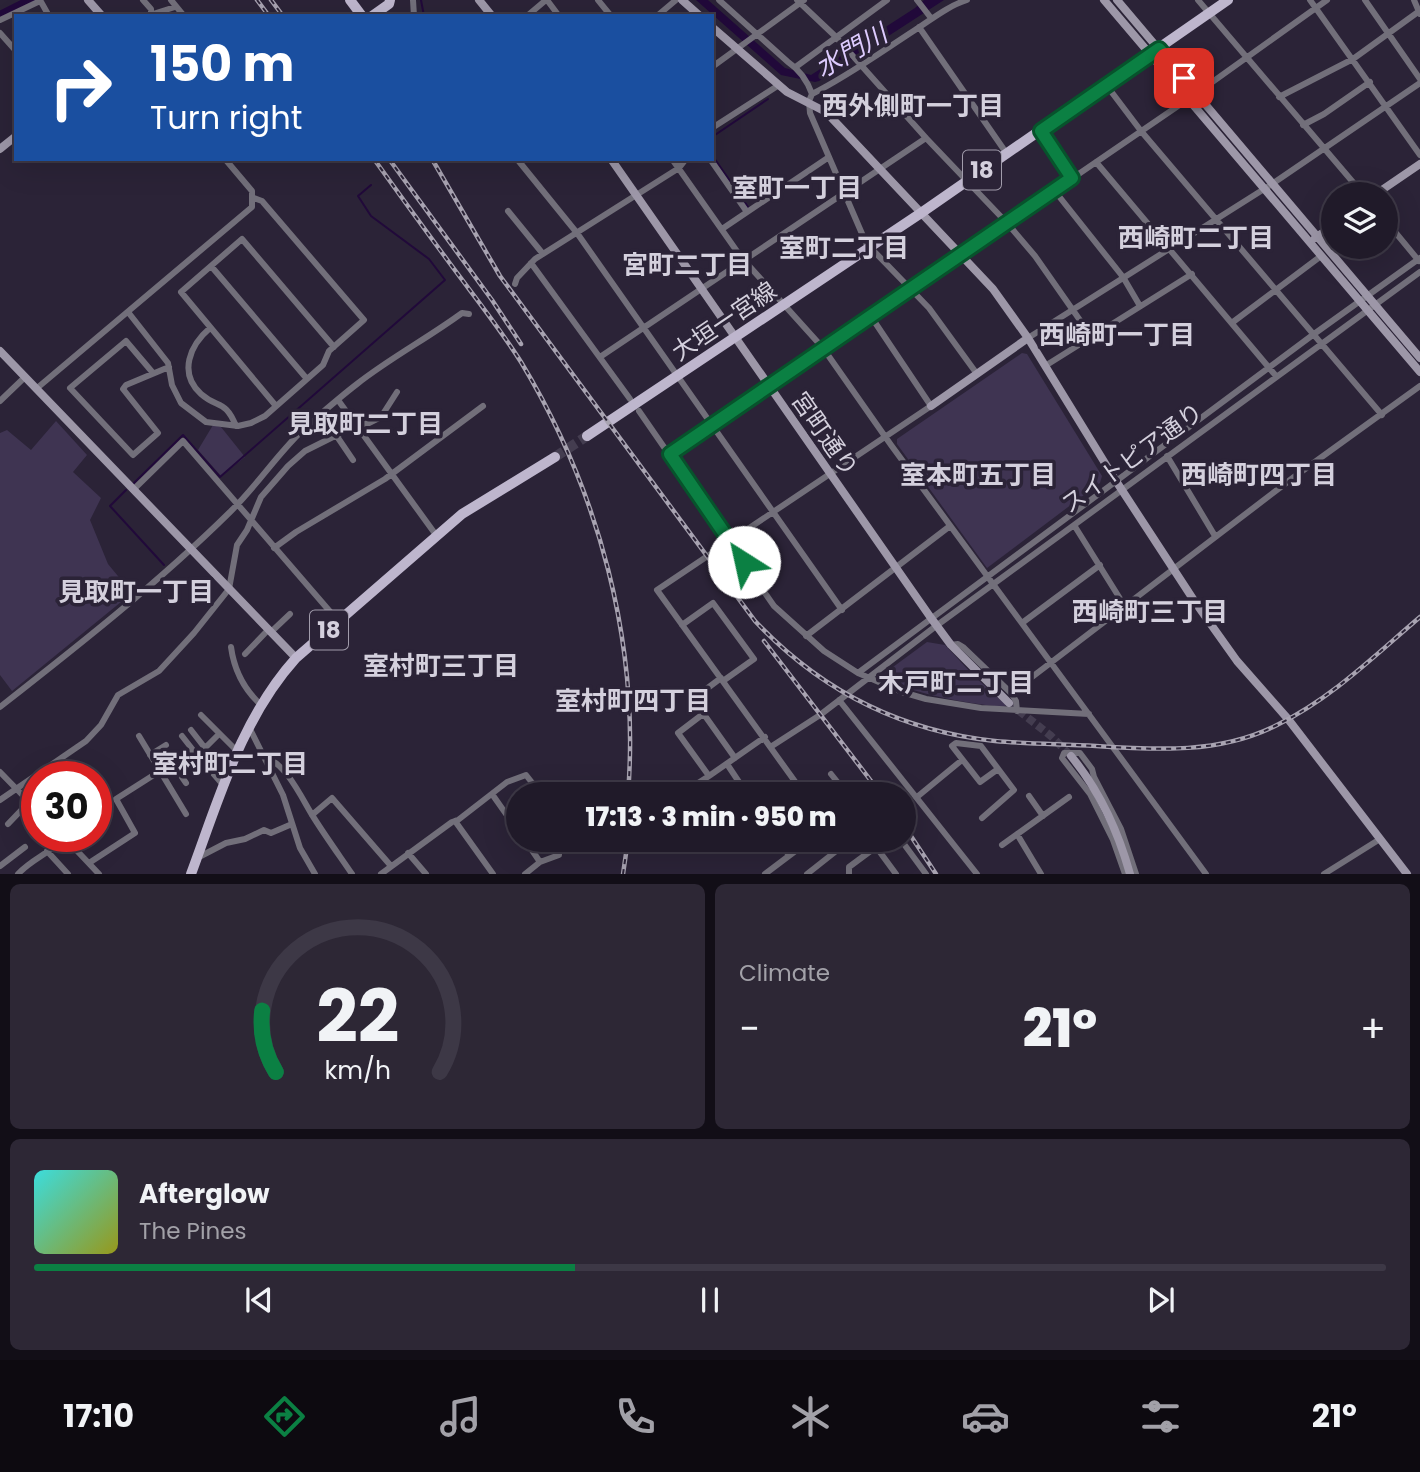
<!DOCTYPE html>
<meta charset="utf-8">
<style>
:root{--surface:#201a29;--page:#2d2735;--text:#f1f3f6;--muted:#a2a1a8;--line:#3d3846;--accent:#0b8043}
body{margin:0;font-family:Poppins,"Noto Sans JP",sans-serif;background:var(--page);color:var(--text);height:100vh;display:flex;flex-direction:column;font-size:26px;white-space:nowrap}
*{box-sizing:border-box;margin:0}
p{font-size:23px;color:var(--muted)}
.icon{flex:none;width:38px;height:38px;fill:none;stroke:currentColor;stroke-width:2;stroke-linecap:round;stroke-linejoin:round}
.map{position:relative;height:874px;overflow:hidden}
.panel{display:flex;flex-direction:column;gap:10px;padding:10px;background:#120e17;flex:1}
.panel>*{flex:none}
.top-card{position:absolute;left:14px;top:14px;width:700px;height:147px;border-radius:0px;box-shadow:0 7px 28px #0002,0 0 0 2px var(--line);background:#1a4fa0;color:#fff;overflow:hidden}
.controls{position:absolute;left:1321px;top:182px;display:grid;gap:14px}
.controls a{display:grid;place-items:center;width:77px;height:77px;border-radius:50%;background:var(--surface);box-shadow:0 7px 28px #0002,0 0 0 2px var(--line);font-size:35px}
.speed{position:absolute;left:21px;top:761px;display:flex;gap:14px;font-size:35px;font-weight:700;text-align:center}
.speed>*{display:grid;place-content:center;width:91px;height:91px;border-radius:50%;background:var(--surface);box-shadow:0 7px 28px #0002,0 0 0 2px var(--line);line-height:1}
.speed .limit{border:10px solid #d22;background:#fff;color:#111}
.pin{position:absolute;display:grid;place-items:center;width:60px;height:60px;color:#fff;margin:-30px;border-radius:14px;box-shadow:0 4px 10px #0006}
.me{position:absolute;width:77px;margin:-38px;rotate:325deg;stroke-linejoin:round;filter:drop-shadow(0 0 5px #0008)}
.turn{display:flex;align-items:center;gap:24px;height:147px;padding:0 21px;font-size:32px}
.turn .icon{width:91px;height:91px;stroke-width:2.5}
.turn b{display:block;font-size:49px;line-height:60px}
.big{font-size:52px;font-weight:800;line-height:1.1}
.panel .card{flex:1;display:flex;flex-direction:column;justify-content:center;gap:10px;min-width:0;padding:0 24px;border-radius:10px;background:var(--page)}
.panel .dial{align-items:center;gap:0}
.dial svg{height:182px;overflow:visible;fill:none;stroke:var(--line);stroke-width:7;stroke-linecap:round;text-anchor:middle}
.dial text{fill:var(--text);stroke:none}
.song{display:flex;align-items:center;gap:21px}
.cover{width:84px;height:84px;border-radius:10px;background:linear-gradient(135deg,hsl(180 70% 55%),hsl(60 70% 35%))}
.played{height:7px;border-radius:4px;background:linear-gradient(90deg,var(--accent) 40%,var(--line) 40%)}
.keys{display:flex;justify-content:space-around;direction:ltr}
.heat{display:flex;justify-content:space-between;align-items:center;font-size:38px;direction:ltr}
.panel .tiles{flex:1;display:grid;gap:10px;grid-template-columns:1fr 1fr}
.card:last-child{grid-column:span 2}
.trip{position:absolute;left:506px;top:782px;width:410px;height:70px;border-radius:35px;background:var(--surface);box-shadow:0 7px 28px #0002,0 0 0 2px var(--line);font-weight:800;line-height:70px;text-align:center}
.tabs{display:flex;height:112px;justify-content:space-around;align-items:center;background:#0d0a10;color:var(--muted)}
.tabs .icon{width:49px;height:49px}
.tabs .selected{color:var(--accent)}
.tabs b{font-size:32px;color:var(--text)}
.map>svg:first-child{display:block}
.green{fill:#3f3452}
.water{fill:#21093a}
.lines{fill:none;stroke-linecap:round;stroke-linejoin:round}
.stream{stroke:#21093a;stroke-width:2}
.river{stroke:#21093a;stroke-width:10}
.secondary-tunnel{stroke:#443d50;stroke-width:8;stroke-dasharray:8 4;stroke-linecap:butt}
.primary-tunnel{stroke:#443d50;stroke-width:10;stroke-dasharray:10 5;stroke-linecap:butt}
.street{stroke:#726f7a;stroke-width:6}
.secondary{stroke:#9d97a8;stroke-width:8}
.primary{stroke:#beb6cd;stroke-width:10}
.rail-casing{stroke:#a8a3b1;stroke-width:4.5}
.rail{stroke:#2b2337;stroke-width:2;stroke-dasharray:5;stroke-linecap:butt}
.route-casing{stroke:#07532c;stroke-width:18}
.route{stroke:#0b8043;stroke-width:12}
.labels{text-anchor:middle;dominant-baseline:central;stroke-width:7;stroke-linejoin:round;paint-order:stroke}
.shield{fill:#2b2337;stroke:#a19cab;stroke-width:2}
.shield-label{font-size:23px;font-weight:bold;fill:#d4d0dd}
.street-label{font-size:24px;fill:#d4d0dd;stroke:#2b2337}
.water-label{font-size:26px;font-style:italic;fill:#ddcbfe;stroke:#2b2337}
.neighbourhood-label{font-size:26px;font-weight:bold;fill:#d4d0dd;stroke:#2b2337}
</style>
<div class="map">
<svg width="1420" height="874" viewBox="0 0 1420 874">
<rect width="100%" height="100%" fill="#2b2337"/>
<path class="green" d="M1022 353 1027 354 1102 476 1100 483 987 568 897 444V439Z
M56 421 87 455 73 472 101 498 90 520 108 564 132 593 12 691 0 675V433L7 430 31 450Z
M213 425 221 427 245 457 221 476 198 450Z
M927 642 945 645 974 676 1006 705 1004 707C959 703 920 694 878 678Z"/>
<path class="water" d="M696 0H708L785 68 811 75 915 8 924 0H944L819 81 815 82 781 75Z"/>
<g class="lines">
<path class="stream" d="M421 0 424 16
M712 137 768 99
M712 155 748 207
M134 483 183 435 220 477 445 280 429 259 371 216 358 196 371 185
M126 490 110 506 164 565"/>
<path class="river" d="M0 16 32 0"/>
<path class="secondary-tunnel" d="M1009 703 1051 736 1071 756"/>
<path class="primary-tunnel" d="M555 457 587 436"/>
<path class="street" d="M40 0 49 16
M143 0 151 9V16
M171 0 184 16
M413 0 414 16
M547 0 559 16
M598 0 611 16
M719 0 788 62C800 70 807 80 812 94L809 101 810 113 866 243 929 308 977 374
M797 0 835 36 926 138 1007 223 1035 256 1091 336
M917 0 931 18
M1198 0 1363 194
M1310 0 1420 155
M1365 0 1420 79
M1414 0 1420 14
M153 14 175 7
M527 16 546 0
M657 16 676 0
M0 20 40 1
M919 27 1007 154
M0 33 16 51
M797 66 887 0
M712 67 804 0
M1107 86 1141 131 1382 415
M812 94C848 76 881 52 915 30 932 19 948 6 967 0
M1279 97 1353 59 1418 12
M1303 125 1324 114 1370 82
M712 128 779 85
M1041 131 1072 178
M517 159 577 233 842 610
M672 159 741 257 823 348 891 445 1206 874
M710 159 747 212
M1096 162 1276 376
M1054 190 1123 277 1140 306
M508 211 543 254
M1386 221 1419 261
M722 229 829 157
M531 263 630 399
M211 266 307 379
M515 284 517 278 535 259 679 168 686 159
M128 312 168 363 172 385 181 403 206 422 238 426 251 423 265 416 323 365 329 351 364 320 262 201 254 198
M1233 322 1321 256
M210 328C190 345 178 373 201 394 218 409 225 399 236 426
M1028 338 1272 184 1420 83
M600 357 926 138
M1045 366 1192 274
M153 373 126 341 70 388 133 455 158 433 123 389 126 385 169 367
M36 389 252 207V191L225 159
M338 400 436 535
M0 401 25 377
M276 406 181 292 242 239 334 347
M639 411 774 606 824 651 858 673 902 692 926 699 981 708 1089 714
M336 435 353 460
M670 454 1197 93 1327 0
M1167 456 1215 536
M133 490 183 441 339 622
M1074 525 1124 605
M274 548 296 532 385 479 483 406
M1022 623 1100 565
M682 625 713 603 754 659 723 681
M271 632 290 614
M806 636 950 526
M951 645 958 644 963 647 1011 693 1016 701 1017 711
M231 647C234 669 244 689 260 704
M245 654 268 630
M858 673 1314 334 1420 258
M721 678 693 699 735 758
M1011 693 1294 477 1420 386
M839 700 977 874
M0 707C79 645 158 583 230 512 258 485 279 451 308 425 324 411 340 397 357 384 390 358 428 338 462 313L469 314
M703 714 678 733 709 776 765 737
M201 715 238 752
M250 729 283 795 300 848 315 874
M191 730 205 748 219 734
M139 736 186 814
M182 736 193 750
M772 746 820 715 936 626 1420 272
M150 755 166 745
M265 758C286 762 303 801 314 818 326 837 339 855 352 874
M173 764 186 783
M727 764 747 794
M0 772 37 810
M831 774 847 794
M492 794 518 831
M692 794 695 785 709 776
M804 794 657 590 931 406 870 315
M1029 796 1043 816
M917 797 962 760
M0 800 86 741 101 725 118 695 159 671 194 633 229 589 237 545 247 530 261 497 288 466 305 451 351 428 369 423 381 417 397 392
M312 815 332 798 391 866
M982 818 1014 790 981 746 956 743 952 746 980 782 998 769
M455 821 493 874
M8 824 29 802
M1017 834 1041 874
M63 836 99 874
M525 840 540 862
M777 840 789 855
M871 840 896 874
M901 840 926 874
M1002 845 1069 797
M840 848 851 840
M47 851 68 874
M408 853 426 874
M201 856 226 843 245 839 264 830 271 833 292 824
M89 863 135 833 116 799 193 750 224 786
M0 866 25 847
M18 874C32 859 52 852 64 838
M381 874 452 822 458 820 507 782 526 775 541 794
M525 874 540 862 559 855V840
M765 874 810 840
M807 874 840 848 834 840
M849 874V867L876 847
M1125 874 1113 840 1090 794 1062 758 1064 753H1080L1092 769 1094 777 1121 829 1136 874
M1324 874 1380 839"/>
<path class="secondary" d="M88 0 102 16
M479 0 492 16
M682 0 700 16
M1104 0 1420 372
M1117 0 1420 358
M712 27 787 92 826 112 993 289 1028 338 1116 481 1195 602 1237 661 1288 719 1407 874
M0 149 16 136
M611 159 931 618 951 645 1009 703
M1376 194 1420 164
M1315 238 1334 225
M0 351 296 658
M931 406 1028 338
M1071 756C1099 790 1118 831 1130 874"/>
<path class="primary" d="M350 0 362 16
M372 16 389 4 390 0
M587 436 921 213 1228 0
M191 874C219 799 241 719 296 658L462 514 555 457"/>
<defs>
<path id="rail" d="M257 0 269 16
M271 0 283 16
M339 15V16
M374 159C397 191 420 223 443 254 469 290 497 324 521 362 599 491 640 644 628 794
M389 159 492 300 521 344
M432 159 500 276 755 621C821 691 900 731 995 741 1028 744 1062 744 1096 746 1157 750 1220 754 1277 725 1332 698 1374 656 1420 617
M764 641 881 794
M903 824 936 874
M623 874 628 840"/>
</defs>
<use href="#rail" class="rail-casing"/>
<use href="#rail" class="rail"/>
</g>
<g class="lines">
<defs>
<path id="route" d="M744 562 670 454 1072 178 1041 131 1159 49 1184 78"/>
</defs>
<use href="#route" class="route-casing"/>
<use href="#route" class="route"/>
</g>
<g class="labels">
<g class="shield">
<rect x="963" y="150.5" width="38" height="39" rx="5"/>
<rect x="310" y="610.5" width="38" height="39" rx="5"/>
</g>
<g class="shield-label">
<text x="982" y="170">18</text>
<text x="329" y="630">18</text>
</g>
<g class="street-label">
<text transform="translate(724 321) rotate(-34)">大垣一宮線</text>
<text transform="translate(825 434) rotate(55)">宮町通り</text>
<text transform="translate(1132 458) rotate(-36)">スイトピア通り</text>
</g>
<g class="water-label">
<text transform="translate(851 51) rotate(-30)">水門川</text>
</g>
<g class="neighbourhood-label">
<text x="913" y="106">西外側町一丁目</text>
<text x="797" y="188">室町一丁目</text>
<text x="1196" y="238">西崎町二丁目</text>
<text x="844" y="248">室町二丁目</text>
<text x="687" y="265">宮町二丁目</text>
<text x="1117" y="335">西崎町一丁目</text>
<text x="365" y="424">見取町二丁目</text>
<text x="978" y="475">室本町五丁目</text>
<text x="1259" y="475">西崎町四丁目</text>
<text x="136" y="592">見取町一丁目</text>
<text x="1150" y="612">西崎町三丁目</text>
<text x="441" y="666">室村町三丁目</text>
<text x="956" y="683">木戸町二丁目</text>
<text x="633" y="701">室村町四丁目</text>
<text x="230" y="764">室村町二丁目</text>
</g>
</g>
</svg>
<div class="controls">
<a><svg class="icon" aria-label="layers" viewBox="0 0 24 24"><path d="M12 4l9 5-9 5-9-5zM3 14l9 5 9-5"/></svg></a>
</div>
<div class="speed"><div class="limit">30</div></div>
<div class="pin" style="left:1184px;top:78px;background:#d93025"><svg class="icon" aria-label="arrive" viewBox="0 0 24 24"><path d="M6 21V4h12l-3 4 3 4H6"/></svg></div>
<svg class="me" style="left:744px;top:562px" viewBox="-20 -20 40 40"><circle r="19" fill="#fff"/><path d="M0-13L10 11 0 6-10 11z" fill="#0b8043"/></svg>
<div class="trip">17:13 · 3 min · 950 m</div>
<div class="top-card">
<div class="turn"><svg class="icon" aria-label="right" viewBox="0 0 24 24"><path d="M7 20v-9h11M14 6l5 5-5 5"/></svg><div><b>150 m</b>Turn right</div></div>
</div>
</div>
<section class="panel">
<div class="tiles">
<div class="card dial"><svg viewBox="0 0 100 80">
<path d="M14 69A42 42 0 1 1 86 69"/>
<path d="M14 69A42 42 0 0 1 8 42" stroke="#0b8043"/>
<text x="50" y="56" font-size="32" font-weight="700">22</text>
<text x="50" y="72" font-size="11">km/h</text>
</svg></div>
<div class="card"><p>Climate</p>
<div class="heat"><a>−</a><b class="big">21°</b><a>+</a></div>
</div>
<div class="card">
<div class="song"><i class="cover"></i><div><b>Afterglow</b><p>The Pines</p></div></div>
<div class="played"></div>
<div class="keys"><svg class="icon" aria-label="previous" viewBox="0 0 24 24"><path d="M18 5L8 12l10 7zM5 5v14"/></svg><svg class="icon" aria-label="pause" viewBox="0 0 24 24"><path d="M8 5v14M16 5v14"/></svg><svg class="icon" aria-label="next" viewBox="0 0 24 24"><path d="M6 5l10 7-10 7zM19 5v14"/></svg></div>
</div>
</div>
</section>
<nav class="tabs">
<b>17:10</b>
<svg class="icon selected" aria-label="directions" viewBox="0 0 24 24"><path d="M12 3l9 9-9 9-9-9zM9 14v-3h6M13 9l2 2-2 2"/></svg>
<svg class="icon" aria-label="music" viewBox="0 0 24 24"><path d="M9 18V5l10-2v13"/><circle cx="6" cy="18" r="3"/><circle cx="16" cy="16" r="3"/></svg>
<svg class="icon" aria-label="phone" viewBox="0 0 24 24"><path d="M5 4h4l2 5-3 2q2 4 5 5l2-3 5 2v4C11 20 4 13 5 4z"/></svg>
<svg class="icon" aria-label="climate" viewBox="0 0 24 24"><path d="M12 3v18M4 7l16 10M4 17L20 7"/></svg>
<svg class="icon" aria-label="car" viewBox="0 0 24 24"><path d="M5 17H2v-5l4-1 3-4h7l3 4 3 1v5h-3M9 17h6M6 11h13"/><circle cx="7" cy="17" r="2"/><circle cx="17" cy="17" r="2"/></svg>
<svg class="icon" aria-label="filters" viewBox="0 0 24 24"><path d="M4 7h16M4 17h16"/><circle cx="9" cy="7" r="2"/><circle cx="15" cy="17" r="2"/></svg>
<b>21°</b>
</nav>
